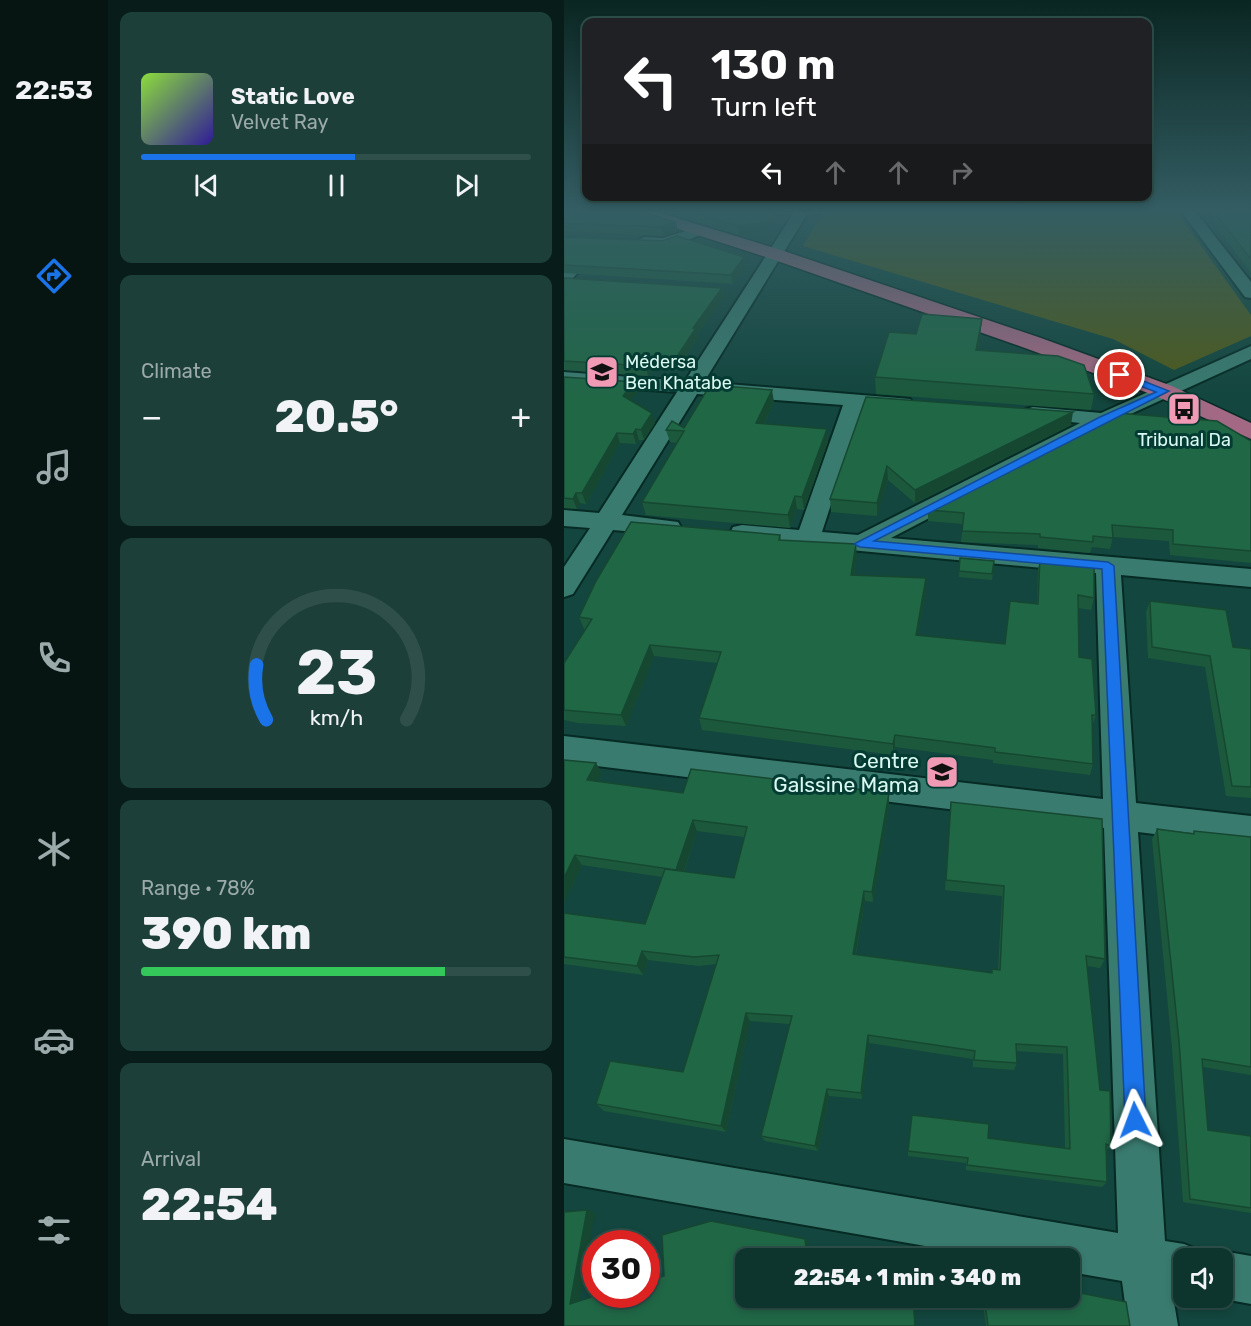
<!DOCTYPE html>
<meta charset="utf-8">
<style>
:root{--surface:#0e342e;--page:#1c3f3a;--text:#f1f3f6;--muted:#9baaaa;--line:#2e4f4a;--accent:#1a73e8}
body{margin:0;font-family:Rubik,sans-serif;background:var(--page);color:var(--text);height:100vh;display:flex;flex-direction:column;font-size:22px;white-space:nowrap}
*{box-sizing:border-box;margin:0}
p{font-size:20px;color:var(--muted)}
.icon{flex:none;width:33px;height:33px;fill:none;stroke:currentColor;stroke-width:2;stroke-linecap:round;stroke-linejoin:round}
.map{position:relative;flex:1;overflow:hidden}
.sheet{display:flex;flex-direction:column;gap:12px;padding:12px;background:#081d19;width:456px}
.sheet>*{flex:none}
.top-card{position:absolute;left:18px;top:18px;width:570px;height:183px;border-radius:12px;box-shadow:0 3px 9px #0003,0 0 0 2px var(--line);background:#202124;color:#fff;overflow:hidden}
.buttons{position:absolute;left:609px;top:1248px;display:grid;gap:12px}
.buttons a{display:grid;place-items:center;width:60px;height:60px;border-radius:12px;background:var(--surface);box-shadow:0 3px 9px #0003,0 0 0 2px var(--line);font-size:30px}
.speed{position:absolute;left:18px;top:1230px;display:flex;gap:12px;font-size:30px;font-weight:700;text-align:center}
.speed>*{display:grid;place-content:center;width:78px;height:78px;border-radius:50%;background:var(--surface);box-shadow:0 3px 9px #0003,0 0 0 2px var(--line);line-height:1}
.speed .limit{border:9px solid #d22;background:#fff;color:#111}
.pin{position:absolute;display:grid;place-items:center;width:51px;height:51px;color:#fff;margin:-26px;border:3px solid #fff;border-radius:50%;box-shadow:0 2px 6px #0007}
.me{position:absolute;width:66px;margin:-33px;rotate:357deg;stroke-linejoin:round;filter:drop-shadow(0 0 4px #0008)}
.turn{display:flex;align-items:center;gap:21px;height:126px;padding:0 30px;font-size:27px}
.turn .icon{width:78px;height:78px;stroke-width:2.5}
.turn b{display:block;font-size:42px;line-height:51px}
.lanes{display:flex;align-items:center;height:57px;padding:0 30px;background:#0003;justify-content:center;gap:30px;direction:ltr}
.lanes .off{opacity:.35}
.big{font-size:45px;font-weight:800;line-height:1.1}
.sheet .card{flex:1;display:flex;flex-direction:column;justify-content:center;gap:9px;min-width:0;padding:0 21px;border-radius:12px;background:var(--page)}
.sheet .dial{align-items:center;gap:0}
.dial svg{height:156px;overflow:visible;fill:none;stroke:var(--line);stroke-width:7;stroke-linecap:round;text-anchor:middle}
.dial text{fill:var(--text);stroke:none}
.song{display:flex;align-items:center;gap:18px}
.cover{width:72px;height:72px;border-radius:9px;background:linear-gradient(135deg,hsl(90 70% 55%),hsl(250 70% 35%))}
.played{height:6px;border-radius:3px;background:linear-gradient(90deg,var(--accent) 55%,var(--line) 55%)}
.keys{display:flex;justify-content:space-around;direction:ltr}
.heat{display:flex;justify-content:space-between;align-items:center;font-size:33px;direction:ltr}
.charge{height:9px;border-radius:4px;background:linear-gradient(90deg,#34c759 78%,var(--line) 0)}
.trip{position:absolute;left:171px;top:1248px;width:345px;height:60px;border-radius:12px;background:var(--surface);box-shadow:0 3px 9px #0003,0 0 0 2px var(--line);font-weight:800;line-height:60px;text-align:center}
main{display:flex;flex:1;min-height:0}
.tabs{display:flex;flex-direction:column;width:108px;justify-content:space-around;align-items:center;background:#061512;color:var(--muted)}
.tabs .icon{width:42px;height:42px}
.tabs .active{color:var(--accent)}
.tabs b{font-size:27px;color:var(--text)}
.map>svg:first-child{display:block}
.green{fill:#4e5a1c}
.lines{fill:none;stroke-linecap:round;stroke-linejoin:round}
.stream{fill:#2e0c53;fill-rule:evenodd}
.minor-casing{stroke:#062a24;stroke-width:4}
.major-casing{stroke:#062a24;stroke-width:3}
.minor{fill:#3a7b6f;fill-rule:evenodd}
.major{fill:#a36984;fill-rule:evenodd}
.wall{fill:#1c593c;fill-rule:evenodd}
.shaded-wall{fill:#164831}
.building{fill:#206746;stroke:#164831;stroke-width:1.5}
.route{fill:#1a73e8;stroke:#114b97;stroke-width:1.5}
.labels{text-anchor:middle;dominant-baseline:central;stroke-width:6;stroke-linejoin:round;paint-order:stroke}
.far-poi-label{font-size:18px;fill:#d9f9f2;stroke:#043c33;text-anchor:start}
.poi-label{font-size:21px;fill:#d9f9f2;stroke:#043c33;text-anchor:end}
</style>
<main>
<nav class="tabs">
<b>22:53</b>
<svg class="icon active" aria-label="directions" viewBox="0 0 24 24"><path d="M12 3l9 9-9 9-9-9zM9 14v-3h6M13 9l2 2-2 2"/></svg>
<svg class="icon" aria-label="music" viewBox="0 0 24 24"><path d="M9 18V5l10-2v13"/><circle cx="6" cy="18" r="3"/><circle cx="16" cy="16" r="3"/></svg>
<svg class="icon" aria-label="phone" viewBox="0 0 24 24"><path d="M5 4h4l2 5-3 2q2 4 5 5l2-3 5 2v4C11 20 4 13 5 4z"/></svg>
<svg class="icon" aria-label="climate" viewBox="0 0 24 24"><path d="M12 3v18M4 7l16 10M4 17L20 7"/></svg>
<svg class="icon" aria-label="car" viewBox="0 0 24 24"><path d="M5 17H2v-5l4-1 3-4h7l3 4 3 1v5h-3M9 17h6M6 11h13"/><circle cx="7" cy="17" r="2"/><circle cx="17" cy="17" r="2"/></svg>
<svg class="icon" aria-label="filters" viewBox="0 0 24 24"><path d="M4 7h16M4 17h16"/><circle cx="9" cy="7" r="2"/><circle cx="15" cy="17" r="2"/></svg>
</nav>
<section class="sheet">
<div class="card">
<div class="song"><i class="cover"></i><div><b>Static Love</b><p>Velvet Ray</p></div></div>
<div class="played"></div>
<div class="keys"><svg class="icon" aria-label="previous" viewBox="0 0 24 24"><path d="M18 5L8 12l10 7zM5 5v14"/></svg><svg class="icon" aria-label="pause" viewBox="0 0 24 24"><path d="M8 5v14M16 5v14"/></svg><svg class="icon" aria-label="next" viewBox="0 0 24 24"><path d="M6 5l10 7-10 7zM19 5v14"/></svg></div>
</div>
<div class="card"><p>Climate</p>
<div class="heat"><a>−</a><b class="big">20.5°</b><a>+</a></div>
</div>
<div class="card dial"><svg viewBox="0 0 100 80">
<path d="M14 69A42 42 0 1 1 86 69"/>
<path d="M14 69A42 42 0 0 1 9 41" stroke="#1a73e8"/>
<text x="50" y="56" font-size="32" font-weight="700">23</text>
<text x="50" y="72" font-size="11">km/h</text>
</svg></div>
<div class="card"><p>Range · 78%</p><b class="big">390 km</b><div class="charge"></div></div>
<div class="card"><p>Arrival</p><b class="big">22:54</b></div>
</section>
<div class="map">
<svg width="687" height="1326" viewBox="0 0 687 1326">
<rect width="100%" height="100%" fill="#13463e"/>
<path class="green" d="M260 211H612L687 315V336L610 370 549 339 239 246Z"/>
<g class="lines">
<path class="stream" d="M88 211H94L148 227 144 228Z"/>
<defs>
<path id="minor" d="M231 211H245L140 382 346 399 349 403 346 407 339 409 299 406 258 532 294 535 516 423 462 417 459 413 462 409 469 407 537 413 687 346V359L547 423 327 538 687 569V587L557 575 572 803 687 816V846L574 832 601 1241 620 1244 637 1251 640 1258H620V1292L608 1290 614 1326H564L558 1281 506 1272V1258H430L0 1183V1139L554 1233 540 828 0 762V736L539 799 532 573 169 539 166 533 169 527 178 525 235 530 279 405 133 394 58 515 114 522 117 527 114 532 105 535 49 530 9 594 0 597V567L26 528 0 526V510L35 513 113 392 0 384V372L121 381Z
M617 211H631L687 282V298L681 297Z
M134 227 139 228 141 231 139 234C123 240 87 257 72 242L80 237 99 238Z
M31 241 36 243 39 246 36 249 6 281 0 283V269L26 243Z
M658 1251 687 1256V1304L654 1298H658V1258H641Z"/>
<path id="major" d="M66 211H90L217 250 477 338 608 386 687 423V439L592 396 461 348 205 258 68 214Z"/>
</defs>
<use href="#minor" class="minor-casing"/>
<use href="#major" class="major-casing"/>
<use href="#minor" class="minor"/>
<use href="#major" class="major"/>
</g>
<path class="wall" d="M0 211 112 222 114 231 99 236 0 231Z
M97 211H217L203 230 175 235Z
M687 211V273L648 221 650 212Z
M0 237 180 257 181 266 169 284 0 273Z
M0 278 158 288 160 297 133 335 134 338 112 371 89 369 84 376 0 370Z
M418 319 416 335 414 350 530 394 527 410 312 394 311 377 352 334Z
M0 377 73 392 66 401 91 423 80 440H75L72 444 56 443 22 504 16 503 13 509 0 508Z
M302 397 507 425 351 503 324 480 313 516 267 512 266 499Z
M210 402 200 424 264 441 240 510 233 509 226 528 82 515 78 502 113 443 106 442 102 430 120 428Z
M687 441V563L606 555 605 541 549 537 546 549 528 547 526 553 474 548V545L397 542 399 524 364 521V510Z
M216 535 217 540 293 556 290 575 362 578V590L354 635 441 644 444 613 473 604 474 570 476 558 530 598 527 610 514 608 515 657 532 715 528 726 529 764 526 775 429 763V760L331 747 329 755 138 730 135 718 153 663 90 656 62 726 14 723 0 720V663L21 629H20L15 617Z
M396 558 430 561 428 580 395 577Z
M586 601 669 647 687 649V798L662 796 641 667 584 658 582 612Z
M0 760 32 763 38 774 34 781 119 793 325 804 309 902 301 901 292 954 427 973 428 969 434 970 438 896 381 890 387 802 541 959 536 968 523 966 536 1090 547 1146 542 1151 543 1182 538 1187 402 1170V1163L344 1156V1151L424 1138 501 1148 499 1054 452 1051 453 1063 450 1070 409 1067V1059L305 1043 298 1099 265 1096 254 1151 201 1141 197 1136 226 1024 186 1021 162 1132 40 1111 32 1104 119 1072 152 964 135 966 84 960 79 975 0 964V913L81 924 98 877 18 865 0 903ZM133 831 180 837 170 878 120 872Z
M593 829 629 833 630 831 687 837V1075L639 1067 644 1130 687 1136V1213L619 1202 608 1048 588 839Z
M479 1298H506L566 1326H422L419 1304 421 1303Z"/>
<path class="shaded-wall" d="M210 211H217L203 230 175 235 174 226Z
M112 222 114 231 99 236 97 227Z
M180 257 181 266 169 284 167 275Z
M158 288 160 297 133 335 134 338 112 371 110 361 129 328Z
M418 319 416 335 411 366 412 350Z
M87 359 89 369 84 376 82 366Z
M70 382 73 392 62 407 59 396Z
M208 390 210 402 194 436 192 423Z
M509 412 507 425 351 503V490Z
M88 413 91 423 80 440 77 430Z
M72 429 75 440 72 444 69 434Z
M263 429 264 441 240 510 238 497Z
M53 433 56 443 22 504 18 493Z
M323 466 324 480 313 516V503Z
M12 493 16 503 13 509 9 499Z
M231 496 233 509 226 528 224 515Z
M292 544 293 556 288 587 287 575Z
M362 578V590L352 646V635Z
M86 645 90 656 62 726 57 715Z
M331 735V747L329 755V744Z
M32 763 38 774 29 791 23 780Z
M325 793V804L309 902 308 892Z
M129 820 133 831 117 880 112 870Z
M11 855 18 865 0 903V878Z
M300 891 301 901 290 963 289 954Z
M78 951 84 960 79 975 73 966Z
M182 1013 186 1021 162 1132 157 1126Z
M304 1035 305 1043 298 1099 297 1093Z
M263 1089 265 1096 254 1151 251 1146Z
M23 1210 31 1213 14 1305 6 1304Z
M241 1239 244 1241 245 1258H243Z"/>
<path class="building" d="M0 211H75L112 222 97 227 0 223Z
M123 211H210L202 222 174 226Z
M687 211V259L650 212Z
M113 236 180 257 167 275 0 265V237L98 241Z
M0 278 158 288 129 328H132L110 361 87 359 82 366 0 361Z
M358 314 418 319 412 350 494 356 520 365 530 394 311 377 325 332 352 334Z
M0 377 70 382 59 396 88 413 77 430 72 429 69 434 53 433 18 493H12L9 499 0 498Z
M146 385 208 390 192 423 263 429 238 497 231 496 224 515 78 502 120 431 102 430 108 421 120 428Z
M302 397 509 412 351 490 323 466 313 503 266 499Z
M553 413 653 421 687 441V551L609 544V530L548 525 549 538 529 536V542L476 537V534L398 531 400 513 364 510Z
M67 522 216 535 215 540 292 544 287 575 362 578 352 635 441 644 446 601 474 604 476 558 530 563V598L514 595 515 657 528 659 532 715H528L529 764 431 752V748L331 735 329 744 135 718 157 652 86 645 57 715 0 710V663L28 619 15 617 32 581Z
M396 558 430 561 428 574 395 571Z
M586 601 662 610 669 647 687 649V787L668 786 646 656 588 647Z
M0 760 32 763 23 780 119 793 127 769 325 793 308 892 300 891 289 954 428 973V969L436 970 440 886 382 880 387 802 538 819 541 959 522 956 536 1090 546 1091 547 1146 542 1144 543 1182 403 1165 404 1158 344 1151 348 1115 425 1124 424 1138 506 1149 503 1047 452 1044 453 1063 410 1060 411 1051 304 1035 297 1093 263 1089 251 1146 197 1136 228 1016 182 1013 157 1126 32 1104 46 1061 119 1072 155 955 130 957 78 951 73 966 0 957V913L81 924 101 869 170 878 183 827 129 820 112 870 11 855 0 878Z
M593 829 630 834V831L687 837V1067L638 1059 644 1130 687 1136V1208L626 1199 615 1041Z
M23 1210 6 1304 37 1294H82V1281L100 1276 98 1235 147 1221 241 1239 243 1258H182V1298H349L351 1326H0V1212Z
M316 1256 321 1258H291Z
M506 1291 562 1302 566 1326H424L421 1303 482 1298H506Z"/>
<linearGradient id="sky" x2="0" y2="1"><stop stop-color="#0a2622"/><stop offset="0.53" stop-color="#335d63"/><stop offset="1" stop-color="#335d63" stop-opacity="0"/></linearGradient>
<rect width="687" height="396" fill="url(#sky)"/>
<path class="route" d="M553 373H559L605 391 310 541 544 562 550 566 582 1120 579 1128 571 1131 564 1128 561 1120 538 569 296 547 290 544 536 417 592 392 553 377Z"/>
<defs>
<symbol id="school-square" viewBox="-11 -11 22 22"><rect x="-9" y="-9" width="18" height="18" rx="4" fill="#f09ab5" stroke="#043c33"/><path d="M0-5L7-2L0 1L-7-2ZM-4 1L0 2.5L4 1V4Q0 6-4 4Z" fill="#111"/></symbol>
<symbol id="bus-square" viewBox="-11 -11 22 22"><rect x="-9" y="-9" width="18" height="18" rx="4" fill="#f09ab5" stroke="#043c33"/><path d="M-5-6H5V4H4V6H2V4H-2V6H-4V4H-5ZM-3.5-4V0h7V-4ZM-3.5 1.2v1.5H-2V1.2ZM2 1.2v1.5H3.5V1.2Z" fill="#111"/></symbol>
</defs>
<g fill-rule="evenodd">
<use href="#school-square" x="19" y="353" width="38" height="38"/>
<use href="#bus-square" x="601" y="390" width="38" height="38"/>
<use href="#school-square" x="359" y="753" width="38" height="38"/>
</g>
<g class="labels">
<g class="far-poi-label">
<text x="61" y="362">Médersa<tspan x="61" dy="21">Ben Khatabe</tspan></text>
<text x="620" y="440" text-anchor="middle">Tribunal Da</text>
</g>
<g class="poi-label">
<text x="355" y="760">Centre<tspan x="355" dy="24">Galssine Mama</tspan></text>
</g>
</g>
</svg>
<div class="buttons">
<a><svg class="icon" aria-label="sound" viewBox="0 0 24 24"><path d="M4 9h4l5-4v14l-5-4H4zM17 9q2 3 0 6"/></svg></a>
</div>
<div class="speed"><div class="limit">30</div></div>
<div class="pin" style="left:556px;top:375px;background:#d93025"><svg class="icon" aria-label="arrive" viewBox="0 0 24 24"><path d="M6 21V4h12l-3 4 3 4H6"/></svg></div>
<svg class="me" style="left:571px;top:1120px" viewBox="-20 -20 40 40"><path d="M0-17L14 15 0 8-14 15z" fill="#1a73e8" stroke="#fff" stroke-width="4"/></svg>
<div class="trip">22:54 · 1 min · 340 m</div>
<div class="top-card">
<div class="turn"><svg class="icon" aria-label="left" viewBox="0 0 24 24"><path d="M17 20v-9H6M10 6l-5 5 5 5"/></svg><div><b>130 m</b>Turn left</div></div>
<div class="lanes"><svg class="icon" aria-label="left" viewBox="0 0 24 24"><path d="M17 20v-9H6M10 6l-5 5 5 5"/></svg><svg class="icon off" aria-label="ahead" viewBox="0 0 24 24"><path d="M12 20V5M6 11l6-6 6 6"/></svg><svg class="icon off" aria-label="ahead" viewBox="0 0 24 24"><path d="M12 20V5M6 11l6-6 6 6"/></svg><svg class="icon off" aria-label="right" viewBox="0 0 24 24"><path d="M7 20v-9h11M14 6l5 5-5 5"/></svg></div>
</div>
</div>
</main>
